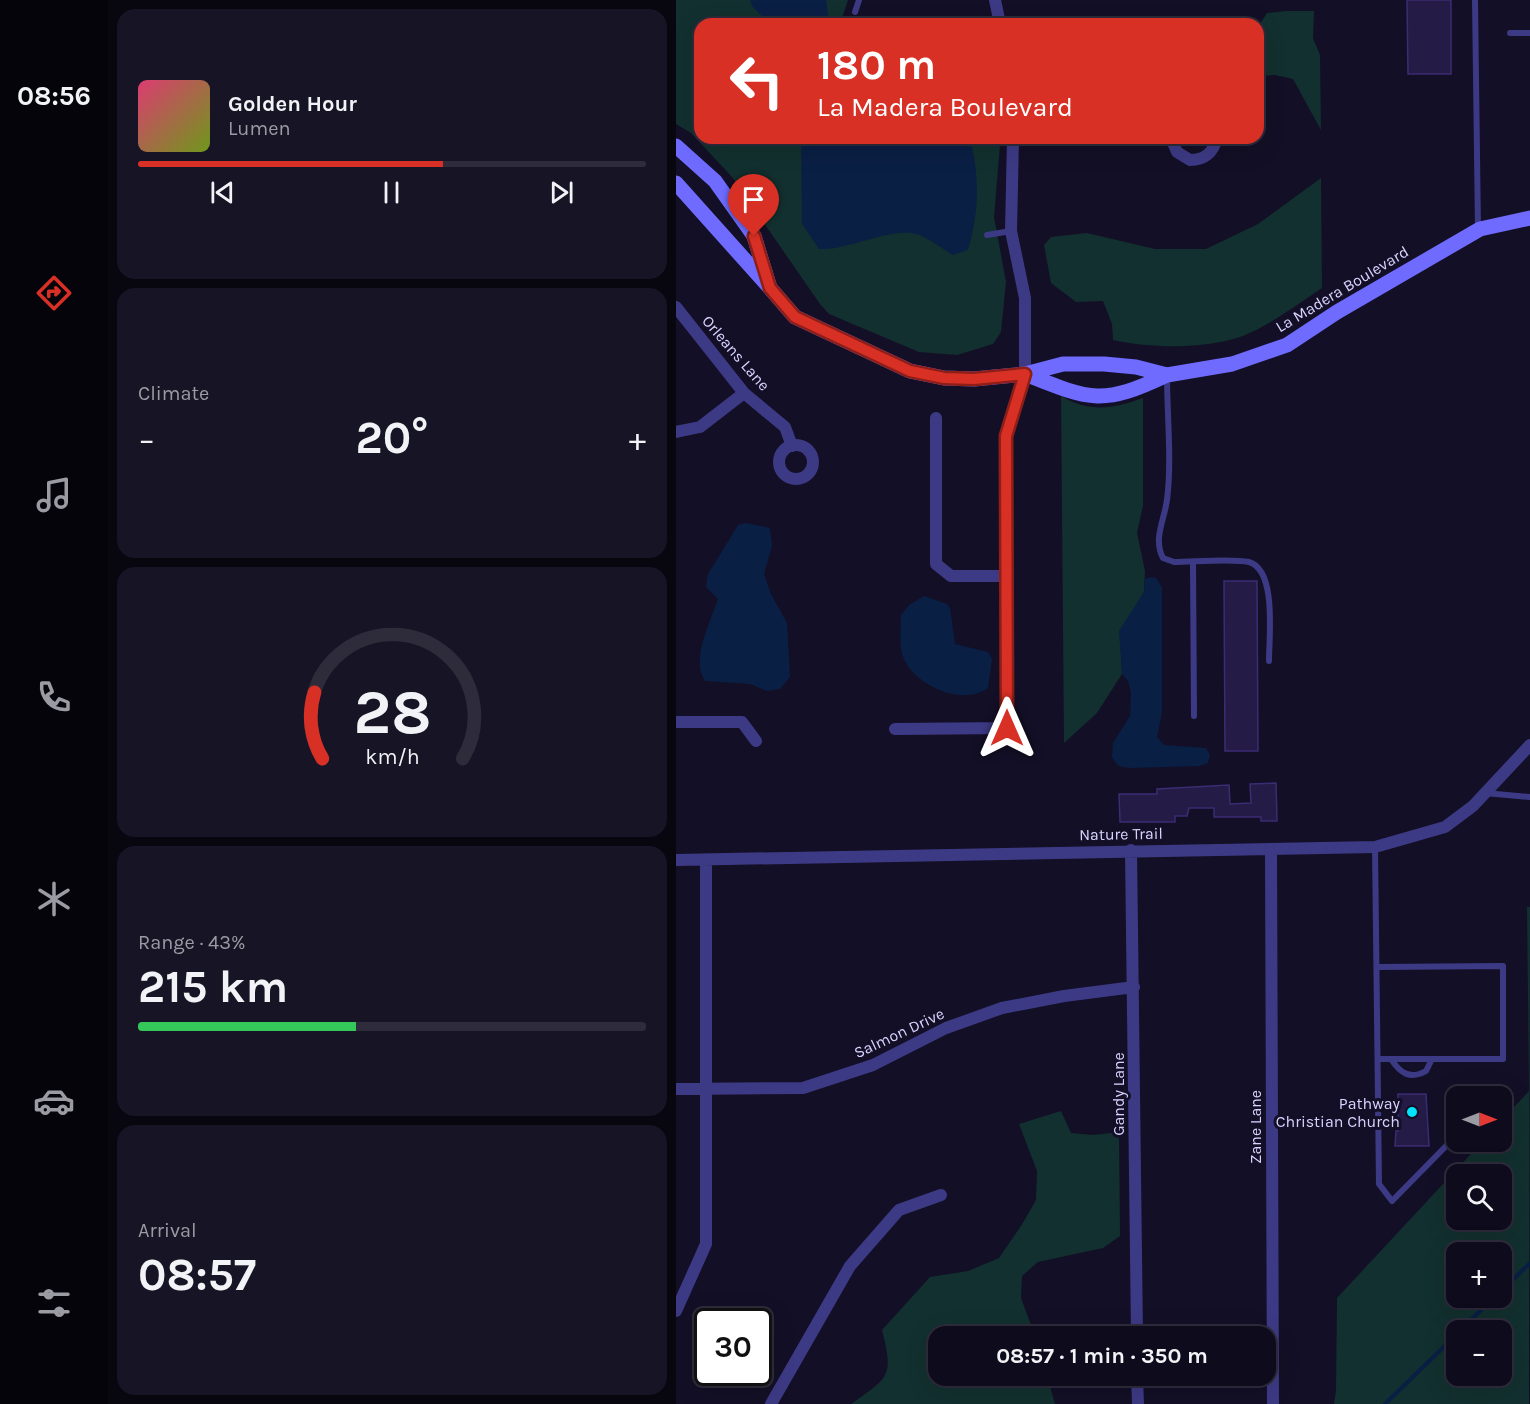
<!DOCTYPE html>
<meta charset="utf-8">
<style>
:root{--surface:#0e0b1c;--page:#171425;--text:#f1f3f6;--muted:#9b9ba3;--line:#2e2b3b;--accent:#d93025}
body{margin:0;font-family:Karla,sans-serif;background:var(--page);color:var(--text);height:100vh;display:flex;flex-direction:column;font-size:22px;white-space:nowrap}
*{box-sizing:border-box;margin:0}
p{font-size:20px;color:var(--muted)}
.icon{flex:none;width:33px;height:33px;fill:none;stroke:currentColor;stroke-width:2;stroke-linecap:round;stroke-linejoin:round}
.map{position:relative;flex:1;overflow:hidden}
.details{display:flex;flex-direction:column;gap:9px;padding:9px;background:#08060f;width:568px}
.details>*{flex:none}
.hud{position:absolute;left:18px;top:18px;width:570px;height:126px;border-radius:18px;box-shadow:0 6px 24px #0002,0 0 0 2px var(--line);background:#d93025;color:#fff;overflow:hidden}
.needle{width:39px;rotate:90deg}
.fabs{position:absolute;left:770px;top:1086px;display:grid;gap:12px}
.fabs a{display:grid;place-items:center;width:66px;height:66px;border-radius:12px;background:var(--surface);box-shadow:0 6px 24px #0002,0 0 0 2px var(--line);font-size:30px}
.speed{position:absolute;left:18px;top:1308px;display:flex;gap:12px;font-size:30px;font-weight:700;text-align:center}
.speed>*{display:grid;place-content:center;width:78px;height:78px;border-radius:50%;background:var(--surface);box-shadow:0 6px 24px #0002,0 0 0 2px var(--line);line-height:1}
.speed .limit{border:3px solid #111;border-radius:9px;background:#fff;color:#111}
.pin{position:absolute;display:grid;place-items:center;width:51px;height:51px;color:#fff;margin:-62px -26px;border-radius:50% 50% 50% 0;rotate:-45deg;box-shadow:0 0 6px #0007}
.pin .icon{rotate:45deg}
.me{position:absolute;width:66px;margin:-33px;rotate:0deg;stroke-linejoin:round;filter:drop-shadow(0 0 4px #0008)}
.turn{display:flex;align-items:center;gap:21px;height:126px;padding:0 24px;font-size:27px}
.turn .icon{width:78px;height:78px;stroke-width:2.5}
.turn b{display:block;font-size:42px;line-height:51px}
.big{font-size:45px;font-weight:700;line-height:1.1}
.details .tile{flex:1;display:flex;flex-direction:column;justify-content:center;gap:9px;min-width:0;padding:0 21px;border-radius:18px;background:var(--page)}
.details .dial{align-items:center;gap:0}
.dial svg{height:156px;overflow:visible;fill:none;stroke:var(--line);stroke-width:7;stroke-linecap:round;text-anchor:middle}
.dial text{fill:var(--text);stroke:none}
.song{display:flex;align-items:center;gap:18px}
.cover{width:72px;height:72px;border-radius:9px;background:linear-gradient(135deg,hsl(340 70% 55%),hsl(80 70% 35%))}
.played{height:6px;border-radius:3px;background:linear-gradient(90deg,var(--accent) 60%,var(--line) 60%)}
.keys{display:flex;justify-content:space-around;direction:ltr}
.heat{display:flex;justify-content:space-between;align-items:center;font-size:33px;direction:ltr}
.charge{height:9px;border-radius:4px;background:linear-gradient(90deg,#34c759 43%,var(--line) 0)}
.trip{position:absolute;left:252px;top:1326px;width:348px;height:60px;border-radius:18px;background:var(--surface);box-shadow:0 6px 24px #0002,0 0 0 2px var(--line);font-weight:700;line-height:60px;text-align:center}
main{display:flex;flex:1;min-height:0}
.tabs{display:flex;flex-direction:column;width:108px;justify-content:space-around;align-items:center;background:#06040b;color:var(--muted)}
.tabs .icon{width:42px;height:42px}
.tabs .active{color:var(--accent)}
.tabs b{font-size:27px;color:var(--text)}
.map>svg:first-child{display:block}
.green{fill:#12302f;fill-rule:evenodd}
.water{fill:#0a1f44}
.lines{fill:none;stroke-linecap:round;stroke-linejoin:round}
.stream{stroke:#0a1f44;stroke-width:4}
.building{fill:#241b47;stroke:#3b2d73;stroke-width:1.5}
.lane{stroke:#3d3a85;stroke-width:6}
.street{stroke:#3d3a85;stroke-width:12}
.secondary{stroke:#6f6bff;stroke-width:15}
.route-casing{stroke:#8d1f18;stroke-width:15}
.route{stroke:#d93025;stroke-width:10}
.poi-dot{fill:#00e5ff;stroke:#130f26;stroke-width:2}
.labels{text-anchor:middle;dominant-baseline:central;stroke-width:6;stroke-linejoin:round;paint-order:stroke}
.street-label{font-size:16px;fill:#d9d4ff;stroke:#130f26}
.poi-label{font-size:16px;fill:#d9d4ff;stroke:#130f26;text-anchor:end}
</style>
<main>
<nav class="tabs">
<b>08:56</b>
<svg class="icon active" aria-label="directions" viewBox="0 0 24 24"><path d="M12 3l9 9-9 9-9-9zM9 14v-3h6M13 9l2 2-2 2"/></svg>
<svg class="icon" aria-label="music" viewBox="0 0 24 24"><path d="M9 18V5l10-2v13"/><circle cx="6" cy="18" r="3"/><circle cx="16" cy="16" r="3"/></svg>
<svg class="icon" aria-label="phone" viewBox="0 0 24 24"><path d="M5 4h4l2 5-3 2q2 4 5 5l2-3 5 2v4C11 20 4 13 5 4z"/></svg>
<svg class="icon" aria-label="climate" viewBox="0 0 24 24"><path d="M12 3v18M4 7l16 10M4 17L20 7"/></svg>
<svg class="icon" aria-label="car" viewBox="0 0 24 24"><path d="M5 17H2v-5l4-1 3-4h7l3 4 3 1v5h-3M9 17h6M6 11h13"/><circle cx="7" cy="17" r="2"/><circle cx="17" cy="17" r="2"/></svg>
<svg class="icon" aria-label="filters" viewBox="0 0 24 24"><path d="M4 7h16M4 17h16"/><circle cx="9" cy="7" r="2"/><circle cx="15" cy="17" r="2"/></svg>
</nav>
<section class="details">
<div class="tile">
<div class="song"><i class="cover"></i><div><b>Golden Hour</b><p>Lumen</p></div></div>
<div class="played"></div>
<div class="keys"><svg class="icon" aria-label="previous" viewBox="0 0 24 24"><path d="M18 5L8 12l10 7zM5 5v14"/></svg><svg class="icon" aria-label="pause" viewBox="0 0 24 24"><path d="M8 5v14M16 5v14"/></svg><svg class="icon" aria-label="next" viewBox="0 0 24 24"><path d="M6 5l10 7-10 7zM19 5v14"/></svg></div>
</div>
<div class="tile"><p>Climate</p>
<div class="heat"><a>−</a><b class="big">20°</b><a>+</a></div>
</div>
<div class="tile dial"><svg viewBox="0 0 100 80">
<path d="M14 69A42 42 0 1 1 86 69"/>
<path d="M14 69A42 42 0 0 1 10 35" stroke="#d93025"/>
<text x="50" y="56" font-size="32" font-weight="700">28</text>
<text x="50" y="72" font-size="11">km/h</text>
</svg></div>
<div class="tile"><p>Range · 43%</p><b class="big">215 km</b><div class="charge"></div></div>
<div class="tile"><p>Arrival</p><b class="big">08:57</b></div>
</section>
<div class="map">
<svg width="854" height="1404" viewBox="0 0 854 1404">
<rect width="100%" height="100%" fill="#130f26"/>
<path class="green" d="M0 0H172L166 18 185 19 184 24H24V138H310L324 145 318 217 330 282 325 332 317 344 281 355 243 352 153 314 144 304 56 177 15 133 0 124Z
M610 11H638L637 38 644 55 645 130 617 79 599 75 582 76V27L591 13Z
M645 178 646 288C620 305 587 331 557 339 521 349 474 348 437 340L436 324 427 301 400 302 375 283 368 245 375 237 411 233 479 249H530L582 224Z
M385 396C414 413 436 409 467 398V506L461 533 469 571 468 592 444 632 446 674 421 713 388 743Z
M851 907H854L853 1404H658L660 1391 661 1298 806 1142H825V1121L853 1091ZM825 1174V1220H780V1174ZM825 1252V1298H780V1252ZM825 1330V1376H780V1330Z
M385 1111 395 1133 417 1135 443 1132 444 1236 427 1248 362 1262 346 1276 345 1298 359 1336H262V1376H371L379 1404H175C213 1377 218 1377 206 1330L254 1277 292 1271 323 1258 345 1226 360 1200 361 1171 343 1124Z"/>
<path class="water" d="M74 0H150L153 24H94L76 6Z
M125 138H269L296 147C304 182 302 216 292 250L277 255C268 250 250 236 240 234 214 227 171 251 143 249L126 224Z
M70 523 94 528 96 546 88 574 95 594 111 623 114 677 104 689 91 691 74 684 29 681C14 660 35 621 42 599L30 587 32 574 62 525Z
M475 577 480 578 486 587V713L481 737 488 745 530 748 534 755 532 763 523 766 453 768 442 766 436 757 437 743 454 716 455 693 452 681 446 674 443 631 468 592 469 579Z
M248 596 271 604 274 608 279 644 312 652 316 659 312 688C287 706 242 687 229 661 222 649 225 629 225 615L233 605Z"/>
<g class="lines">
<path class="stream" d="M825 1291 854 1263
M784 1330 818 1298
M709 1404 780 1335"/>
</g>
<path class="building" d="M731 0H775V74H732Z
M548 581H581L582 751H549Z
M600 783 601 821H585V817H538V808H513L511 816H499V822H444L443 794H481V789L553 785 554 804 575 803 574 784Z
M722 1094H750L753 1146H719L720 1131H722Z"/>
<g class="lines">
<path class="lane" d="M799 0 802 230
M179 12 183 0
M834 33H854
M311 235 335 231
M491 376C491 415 496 461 491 500 488 521 477 539 487 558L498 562C517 562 556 558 573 562 601 570 593 637 593 661
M517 562 518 716
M809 793 854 797
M699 847 703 1184 716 1201 773 1143
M701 967 827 966V1059H702
M715 1059C724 1073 734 1080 750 1071L756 1059"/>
<path class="street" d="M319 0 324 24
M495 138 501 152 514 160C529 160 537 153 541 138
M0 307 68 393 109 427 116 446
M260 418V564L275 576H331
M0 432 24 427 68 393
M103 462a17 17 0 1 1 34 0a17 17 0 1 1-34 0Z
M0 722H66L80 741
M219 729 331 728 330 436 349 374V298L335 231 337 138
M455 850 461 1336
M595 850 597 1404
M0 860 699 847 769 827 797 806 854 745
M0 1089 127 1088 197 1065 270 1028 326 1008 388 996 458 987
M0 1311 30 1244V860
M461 1376 462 1404
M95 1404 174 1266 223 1210 265 1195"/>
<path class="secondary" d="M0 146 39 181 78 236 94 288 0 183
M94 288 119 317 234 371 268 378 298 379 349 374 387 364H428L460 367 491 375C426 406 414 400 349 374
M491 375 556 364 611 345 661 312 804 229 854 218"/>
</g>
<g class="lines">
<defs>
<path id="route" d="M78 236 94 288 119 317 234 371 268 378 298 379 349 374 330 436 331 728"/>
</defs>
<use href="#route" class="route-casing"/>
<use href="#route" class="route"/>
</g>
<circle class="poi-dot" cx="736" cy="1112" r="6"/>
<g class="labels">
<g class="street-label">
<text transform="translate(666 289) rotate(-31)">La Madera Boulevard</text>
<text transform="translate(60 353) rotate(49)">Orleans Lane</text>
<text transform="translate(445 834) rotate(-1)">Nature Trail</text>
<text transform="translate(223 1033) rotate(-25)">Salmon Drive</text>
<text transform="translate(442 1094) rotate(-90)">Gandy Lane</text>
<text transform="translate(579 1127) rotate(-90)">Zane Lane</text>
</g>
<g class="poi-label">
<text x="724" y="1103">Pathway<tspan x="724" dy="18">Christian Church</tspan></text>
</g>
</g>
</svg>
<div class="fabs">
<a><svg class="needle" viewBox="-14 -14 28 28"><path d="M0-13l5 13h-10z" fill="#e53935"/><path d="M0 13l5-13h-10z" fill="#9b9ba3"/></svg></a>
<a><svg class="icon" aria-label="search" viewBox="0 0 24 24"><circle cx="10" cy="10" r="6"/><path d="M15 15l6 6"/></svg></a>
<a>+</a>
<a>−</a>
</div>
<div class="speed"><div class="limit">30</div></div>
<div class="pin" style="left:78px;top:236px;background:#d93025"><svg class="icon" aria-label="arrive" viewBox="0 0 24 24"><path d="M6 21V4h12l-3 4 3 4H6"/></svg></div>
<svg class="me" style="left:331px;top:728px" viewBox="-20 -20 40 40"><path d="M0-17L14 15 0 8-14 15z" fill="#d93025" stroke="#fff" stroke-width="4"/></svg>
<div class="trip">08:57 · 1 min · 350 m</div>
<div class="hud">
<div class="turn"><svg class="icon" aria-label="left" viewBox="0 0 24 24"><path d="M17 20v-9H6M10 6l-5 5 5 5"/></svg><div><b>180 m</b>La Madera Boulevard</div></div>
</div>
</div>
</main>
